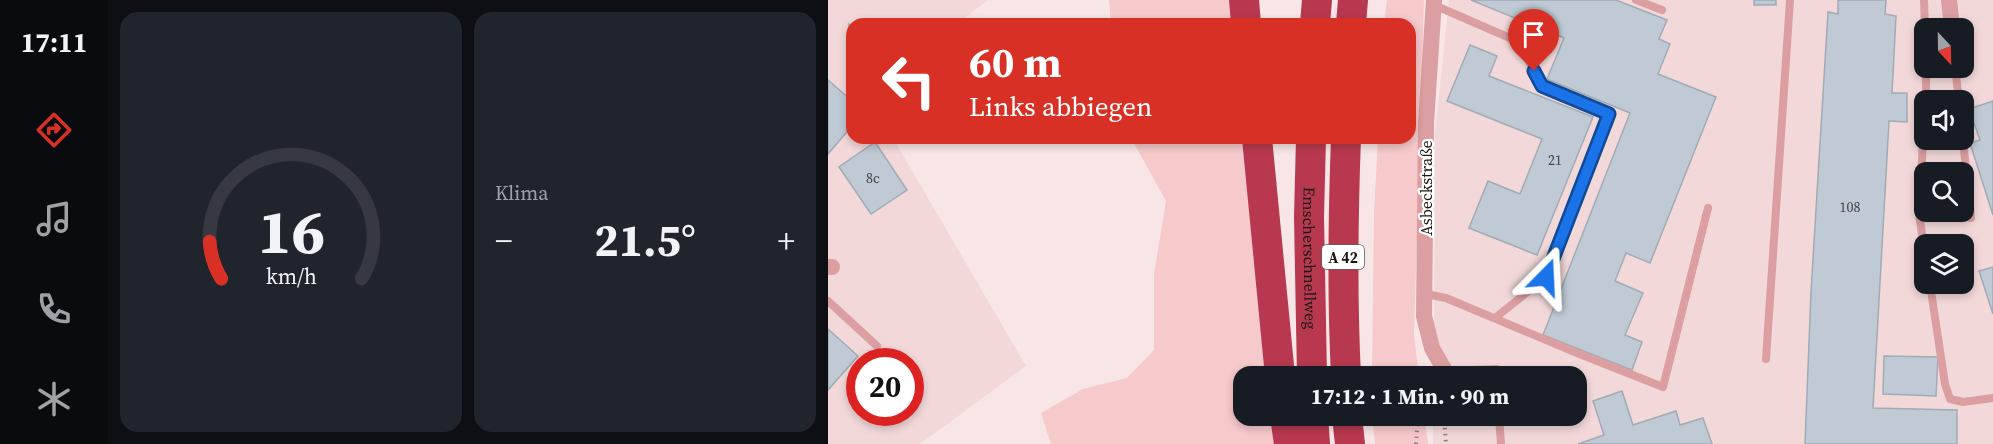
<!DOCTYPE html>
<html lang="de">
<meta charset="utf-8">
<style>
:root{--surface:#171b24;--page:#20242c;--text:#f1f3f6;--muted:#9ea1a6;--line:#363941;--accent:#d93025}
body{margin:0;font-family:"Source Serif 4",serif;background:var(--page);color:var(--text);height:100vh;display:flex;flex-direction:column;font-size:22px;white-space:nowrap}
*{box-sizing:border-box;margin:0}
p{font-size:20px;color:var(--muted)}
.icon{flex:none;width:33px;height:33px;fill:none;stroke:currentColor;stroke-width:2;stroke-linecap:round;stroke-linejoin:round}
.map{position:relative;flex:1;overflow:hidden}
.sheet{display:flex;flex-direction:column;gap:12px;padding:12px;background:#0d0f14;width:720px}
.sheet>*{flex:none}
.guide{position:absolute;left:18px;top:18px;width:570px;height:126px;border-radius:18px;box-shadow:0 3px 9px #0003;background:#d93025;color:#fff;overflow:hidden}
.needle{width:39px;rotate:158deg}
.fabs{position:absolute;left:1086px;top:18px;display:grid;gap:12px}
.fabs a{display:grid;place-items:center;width:60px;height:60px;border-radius:12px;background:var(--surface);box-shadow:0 3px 9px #0003;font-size:30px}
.speed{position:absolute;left:18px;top:348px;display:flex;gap:12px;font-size:30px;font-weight:700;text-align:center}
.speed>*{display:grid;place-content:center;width:78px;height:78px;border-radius:50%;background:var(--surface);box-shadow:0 3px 9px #0003;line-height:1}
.speed .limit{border:9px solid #d22;background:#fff;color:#111}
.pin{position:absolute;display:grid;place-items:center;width:51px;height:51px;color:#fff;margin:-62px -26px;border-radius:50% 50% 50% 0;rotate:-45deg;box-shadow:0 0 6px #0007}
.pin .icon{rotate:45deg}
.me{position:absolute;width:66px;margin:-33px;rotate:21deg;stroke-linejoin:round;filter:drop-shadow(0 0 4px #0008)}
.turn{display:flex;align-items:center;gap:21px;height:126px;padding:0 24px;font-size:27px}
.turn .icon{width:78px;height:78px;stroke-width:2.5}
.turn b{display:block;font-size:42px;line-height:51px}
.big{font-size:45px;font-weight:700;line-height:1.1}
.sheet .widget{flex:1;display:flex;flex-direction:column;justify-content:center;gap:9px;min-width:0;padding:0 21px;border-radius:18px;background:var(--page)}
.sheet .dial{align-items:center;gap:0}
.dial svg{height:156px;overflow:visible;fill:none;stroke:var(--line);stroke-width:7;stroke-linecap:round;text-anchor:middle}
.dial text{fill:var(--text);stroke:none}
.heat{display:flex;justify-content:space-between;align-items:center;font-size:33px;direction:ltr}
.sheet .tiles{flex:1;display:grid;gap:12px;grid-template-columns:repeat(2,1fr)}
.trip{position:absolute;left:405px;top:366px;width:354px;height:60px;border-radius:18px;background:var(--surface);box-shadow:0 3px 9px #0003;font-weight:700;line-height:60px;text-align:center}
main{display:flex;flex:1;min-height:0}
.tab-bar{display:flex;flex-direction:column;width:108px;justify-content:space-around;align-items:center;background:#090b0e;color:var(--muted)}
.tab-bar .icon{width:42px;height:42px}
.tab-bar .current{color:var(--accent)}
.tab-bar b{font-size:27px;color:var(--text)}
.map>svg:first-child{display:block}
.built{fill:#f2d8d9;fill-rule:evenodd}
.green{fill:#f6c9cb}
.building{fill:#bfcad5;stroke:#a1abb6;stroke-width:1.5}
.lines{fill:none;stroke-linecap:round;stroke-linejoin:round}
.path{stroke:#8b7f7f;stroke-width:4;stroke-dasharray:1.5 4.5;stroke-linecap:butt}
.lane{stroke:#db9ea1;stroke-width:8}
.street{stroke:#db9ea1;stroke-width:16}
.highway{stroke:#b8394f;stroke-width:30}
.route-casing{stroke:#114b97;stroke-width:15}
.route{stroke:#1a73e8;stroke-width:10}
.labels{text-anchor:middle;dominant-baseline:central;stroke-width:4.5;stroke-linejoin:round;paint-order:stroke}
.number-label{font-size:14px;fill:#444245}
.shield{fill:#fff;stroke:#5f5b5b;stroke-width:1.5}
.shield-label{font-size:15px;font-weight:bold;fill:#1b1515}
.street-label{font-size:16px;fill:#1b1515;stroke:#fff}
</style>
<main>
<nav class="tab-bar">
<b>17:11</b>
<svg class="icon current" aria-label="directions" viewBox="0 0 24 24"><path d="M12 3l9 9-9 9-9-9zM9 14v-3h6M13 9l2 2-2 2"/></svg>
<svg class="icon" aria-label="music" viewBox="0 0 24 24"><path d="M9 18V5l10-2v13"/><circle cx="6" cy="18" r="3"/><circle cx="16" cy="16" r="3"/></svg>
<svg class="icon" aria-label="phone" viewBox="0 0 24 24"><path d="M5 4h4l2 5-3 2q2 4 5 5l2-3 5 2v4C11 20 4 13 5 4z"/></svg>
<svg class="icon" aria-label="climate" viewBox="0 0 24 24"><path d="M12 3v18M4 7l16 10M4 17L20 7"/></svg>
</nav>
<section class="sheet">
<div class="tiles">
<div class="widget dial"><svg viewBox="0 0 100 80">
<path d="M14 69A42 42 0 1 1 86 69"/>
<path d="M14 69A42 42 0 0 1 8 50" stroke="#d93025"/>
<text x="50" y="56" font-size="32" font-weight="700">16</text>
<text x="50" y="72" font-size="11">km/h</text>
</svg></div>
<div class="widget"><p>Klima</p>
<div class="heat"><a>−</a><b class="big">21.5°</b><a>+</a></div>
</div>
</div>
</section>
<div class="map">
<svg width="1165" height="444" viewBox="0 0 1165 444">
<rect width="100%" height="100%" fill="#f8e6e6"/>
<path class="built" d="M0 0H160L129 24H24V138H65L198 366 92 444H0ZM32 362H82V412H32Z
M621 0H1165V444H605V416H748V376H606L607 133ZM1096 28H1136V68H1096ZM1096 100H1136V140H1096ZM1096 172H1136V212H1096ZM1096 244H1136V284H1096Z"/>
<path class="green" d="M281 0H401L403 24H283Z
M559 0H596L586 335 591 376H544L546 214 550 138H582V24H556Z
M303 138H415L440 376H416V416H444L447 444H223L213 413 255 389 299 378 326 350V274L338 201Z
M544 416H596L600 444H547Z"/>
<path class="building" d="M643 0H788L839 20 831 39 842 44 830 74 888 97 822 263 798 253 787 281 815 293 797 335 814 342 804 370 715 335 802 113 719 79 736 38Z
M926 0H948V5H926Z
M1010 0H1058L1057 14 1068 16 1064 93H1079V122L1061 121 1045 408 1129 410V444H977L983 292 1000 12 1010 14Z
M21 24 24 27V64L19 66Z
M642 45 669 56 661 76 765 117 709 255 641 228 660 181 692 194 714 139 619 101Z
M0 80 24 101V126L0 154Z
M1165 101V215L1142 143 1152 140 1141 109Z
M47 142 79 190 43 214 11 167Z
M1165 267V314L1151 271Z
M0 329 30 356 0 390Z
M1056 356 1110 357 1108 396 1055 394Z
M794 391 805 425 848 411 852 425 875 418 884 444H750L776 435 765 401Z"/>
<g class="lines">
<path class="path" d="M616 416 618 444
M588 444 590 416"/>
<path class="lane" d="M808 0 834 10
M1096 0 1097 28
M606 5 691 42 714 86 781 114 718 277 667 318
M1127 68 1131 100
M1098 100V68
M1096 124 1091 214 1096 248
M1135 140 1143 218
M1102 284 1117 384 1122 399 1135 402 1165 398
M598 294 618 298 749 353 835 387 880 208
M0 301 49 346
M938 359 962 0
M617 371 669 369V376
M671 416 673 444"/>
<path class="street" d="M606 0 598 123 596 316 604 348 617 371
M1121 0 1124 28
M0 267H4"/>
<g class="highway">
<path d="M416 0 418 24"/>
<path d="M487 24 489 0"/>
<path d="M523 24 525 0"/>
<path d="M429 138 452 376"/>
<path id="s1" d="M483 138 481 217 484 376"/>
<path d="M518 138C515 218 514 297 518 376"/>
<path d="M457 416 461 444"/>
<path d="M485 416 487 444"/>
<path d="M519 416 522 444"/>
</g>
</g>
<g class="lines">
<defs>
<path id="route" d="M706 71 714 86 781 114 718 277"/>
</defs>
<use href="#route" class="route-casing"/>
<use href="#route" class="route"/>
</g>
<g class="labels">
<g class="number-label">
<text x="727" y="160">21</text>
<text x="45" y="178">8c</text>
<text x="1022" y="207">108</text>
</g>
<rect class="shield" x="494" y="245" width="42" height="24" rx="4.5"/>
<g class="shield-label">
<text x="515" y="257">A 42</text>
</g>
<g class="street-label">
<text transform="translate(598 188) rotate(-90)">Asbeckstraße</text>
<text stroke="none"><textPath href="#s1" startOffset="120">Emscherschnellweg</textPath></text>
</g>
</g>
</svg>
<div class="fabs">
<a><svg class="needle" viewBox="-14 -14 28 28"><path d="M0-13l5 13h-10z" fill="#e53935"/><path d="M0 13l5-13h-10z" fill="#9ea1a6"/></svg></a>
<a><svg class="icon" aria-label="sound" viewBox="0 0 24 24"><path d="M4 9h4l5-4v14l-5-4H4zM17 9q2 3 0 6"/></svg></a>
<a><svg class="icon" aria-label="search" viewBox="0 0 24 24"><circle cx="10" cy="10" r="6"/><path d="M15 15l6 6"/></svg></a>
<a><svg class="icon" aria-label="layers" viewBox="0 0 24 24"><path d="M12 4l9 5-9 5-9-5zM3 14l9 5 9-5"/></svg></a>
</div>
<div class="speed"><div class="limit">20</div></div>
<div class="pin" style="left:706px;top:71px;background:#d93025"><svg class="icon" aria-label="arrive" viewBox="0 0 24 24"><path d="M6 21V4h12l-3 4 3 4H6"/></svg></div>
<svg class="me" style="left:718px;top:277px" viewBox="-20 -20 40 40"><path d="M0-17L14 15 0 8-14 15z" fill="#1a73e8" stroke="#fff" stroke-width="4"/></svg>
<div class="trip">17:12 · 1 Min. · 90 m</div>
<div class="guide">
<div class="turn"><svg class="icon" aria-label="left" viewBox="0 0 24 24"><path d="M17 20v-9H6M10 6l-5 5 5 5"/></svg><div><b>60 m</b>Links abbiegen</div></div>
</div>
</div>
</main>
